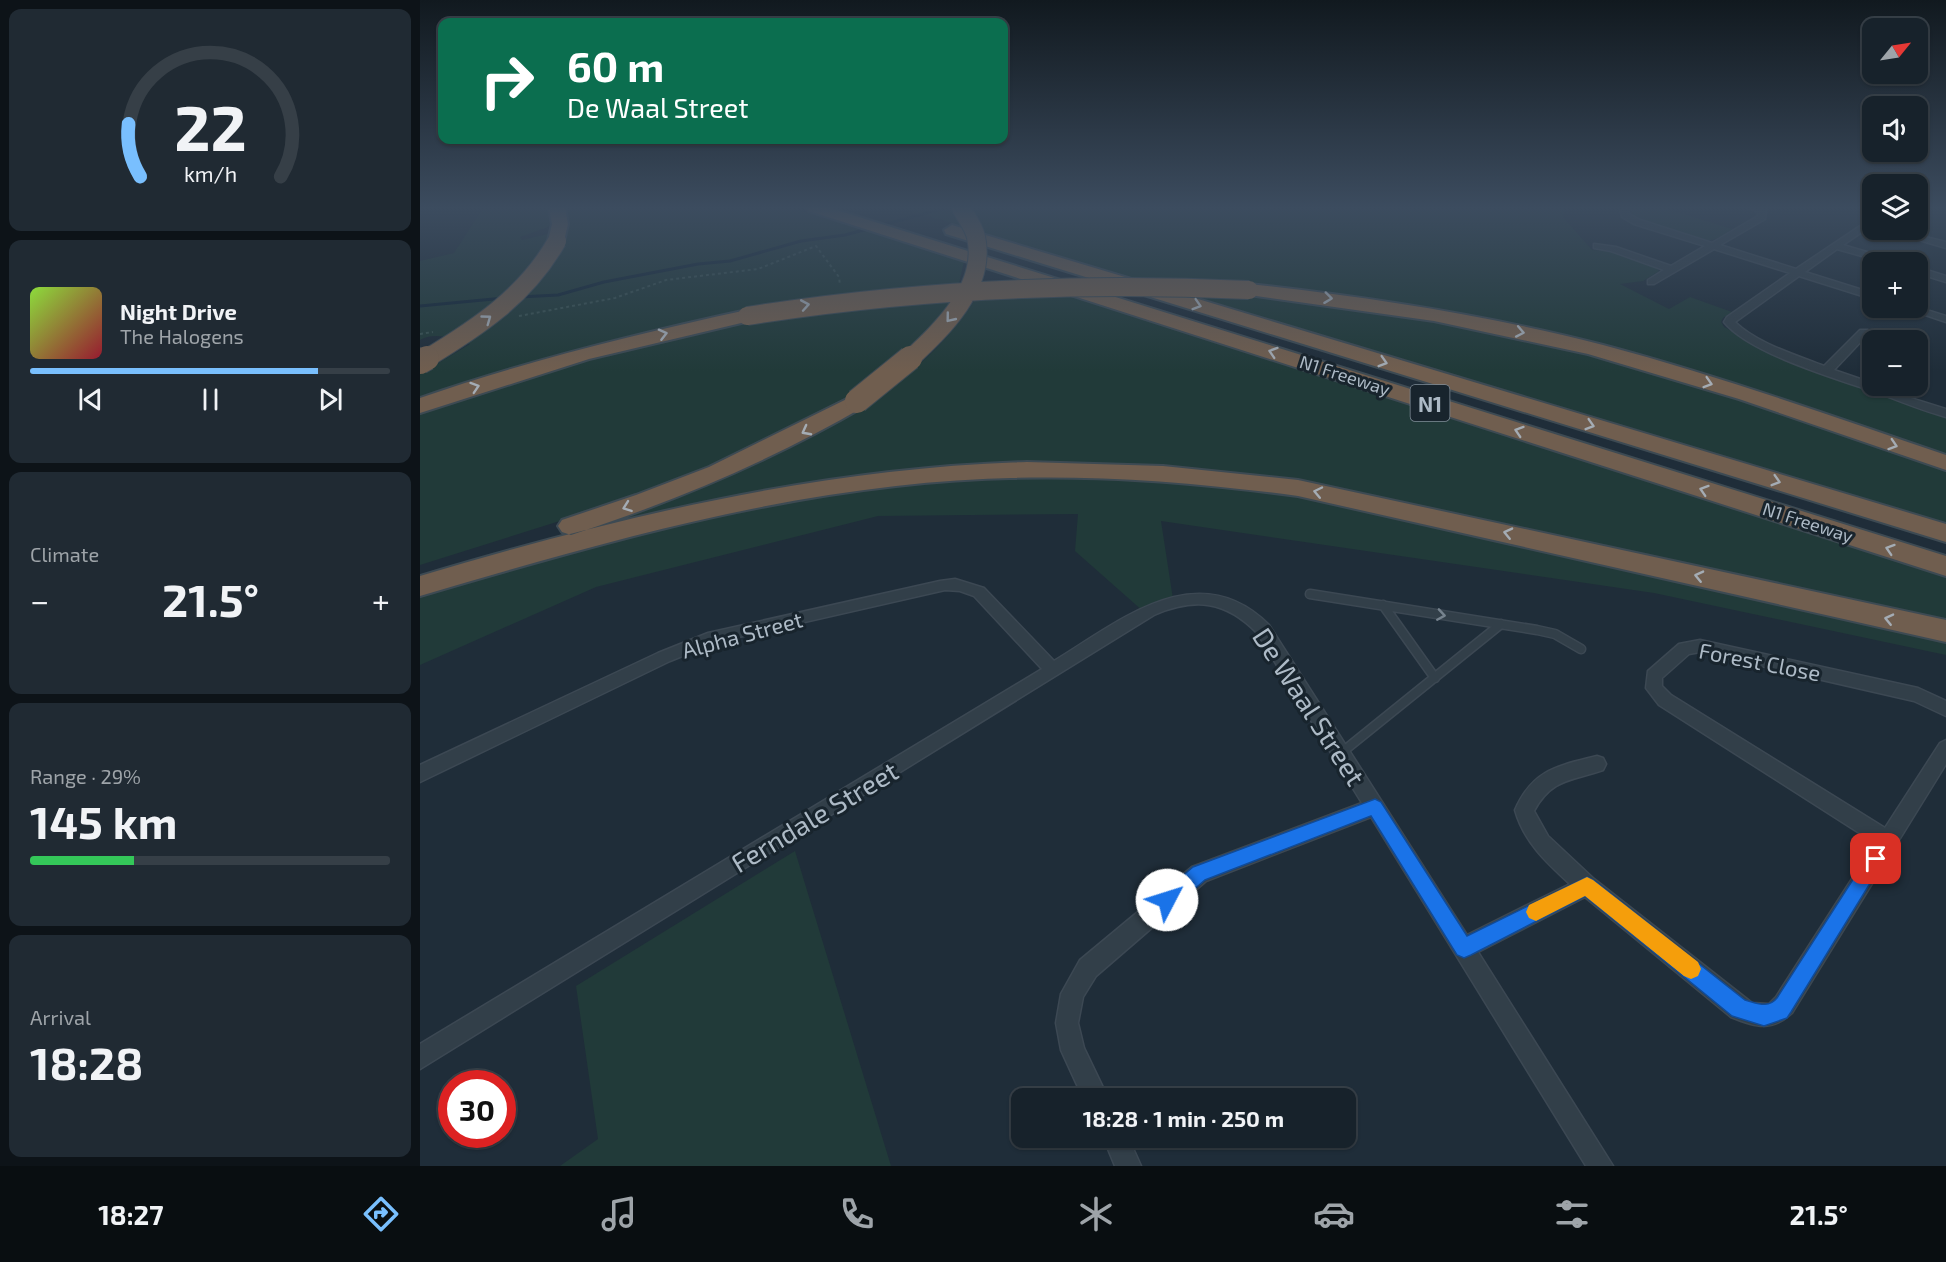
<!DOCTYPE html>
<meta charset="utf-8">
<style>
:root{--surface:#17222b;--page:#202a33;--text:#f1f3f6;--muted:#9ea4a9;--line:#363f47;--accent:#79bffe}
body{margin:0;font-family:"Exo 2",sans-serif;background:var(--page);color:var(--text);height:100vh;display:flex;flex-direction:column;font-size:22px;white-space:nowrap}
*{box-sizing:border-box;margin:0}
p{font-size:20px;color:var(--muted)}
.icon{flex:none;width:33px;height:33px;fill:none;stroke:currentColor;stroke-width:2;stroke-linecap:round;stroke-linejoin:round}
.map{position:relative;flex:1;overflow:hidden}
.drawer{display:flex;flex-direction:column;gap:9px;padding:9px;background:#0d1318;width:420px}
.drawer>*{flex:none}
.guide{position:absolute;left:18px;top:18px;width:570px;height:126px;border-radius:12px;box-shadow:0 2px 4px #0004,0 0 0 2px var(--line);background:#0b6e4f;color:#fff;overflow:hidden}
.needle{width:39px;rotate:60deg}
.controls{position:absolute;left:1442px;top:18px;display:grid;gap:12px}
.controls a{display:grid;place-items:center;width:66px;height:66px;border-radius:12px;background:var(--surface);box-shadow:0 2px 4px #0004,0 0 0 2px var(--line);font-size:30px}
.speed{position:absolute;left:18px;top:1070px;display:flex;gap:12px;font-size:30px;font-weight:700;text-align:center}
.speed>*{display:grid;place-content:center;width:78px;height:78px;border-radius:50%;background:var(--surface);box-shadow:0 2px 4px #0004,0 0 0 2px var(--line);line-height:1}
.speed .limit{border:9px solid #d22;background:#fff;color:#111}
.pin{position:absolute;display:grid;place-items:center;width:51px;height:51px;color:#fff;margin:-26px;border-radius:12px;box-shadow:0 3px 9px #0006}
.me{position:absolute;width:66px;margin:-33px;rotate:50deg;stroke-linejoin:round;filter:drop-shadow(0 0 4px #0008)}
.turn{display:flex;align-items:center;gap:21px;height:126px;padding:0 30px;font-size:27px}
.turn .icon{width:78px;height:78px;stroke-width:2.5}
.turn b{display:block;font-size:42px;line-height:51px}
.big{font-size:45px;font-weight:700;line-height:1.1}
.drawer .tile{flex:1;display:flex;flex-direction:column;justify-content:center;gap:9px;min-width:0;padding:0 21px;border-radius:12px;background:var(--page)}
.drawer .dial{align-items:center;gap:0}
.dial svg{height:156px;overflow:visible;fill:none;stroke:var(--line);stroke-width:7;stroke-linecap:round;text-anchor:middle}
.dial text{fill:var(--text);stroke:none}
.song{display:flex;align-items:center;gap:18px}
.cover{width:72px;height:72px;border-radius:9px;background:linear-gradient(135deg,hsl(90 70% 55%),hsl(350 70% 35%))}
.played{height:6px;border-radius:3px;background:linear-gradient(90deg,var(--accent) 80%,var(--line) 80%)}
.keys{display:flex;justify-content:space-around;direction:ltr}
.heat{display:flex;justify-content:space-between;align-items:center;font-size:33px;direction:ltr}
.charge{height:9px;border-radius:4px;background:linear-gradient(90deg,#34c759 29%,var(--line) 0)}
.trip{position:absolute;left:591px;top:1088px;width:345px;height:60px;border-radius:12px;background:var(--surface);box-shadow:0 2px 4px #0004,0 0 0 2px var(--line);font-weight:700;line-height:60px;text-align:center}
.dock{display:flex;height:96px;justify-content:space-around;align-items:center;background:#090e11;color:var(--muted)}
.dock .icon{width:42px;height:42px}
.dock .on{color:var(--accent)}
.dock b{font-size:27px;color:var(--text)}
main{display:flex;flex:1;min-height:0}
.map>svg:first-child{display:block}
.green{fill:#213a39}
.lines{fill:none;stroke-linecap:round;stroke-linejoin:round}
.stream{stroke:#122636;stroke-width:3}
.lane-casing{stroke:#3c4853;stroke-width:11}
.street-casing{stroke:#3c4853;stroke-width:3}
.highway-casing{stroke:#3d4a53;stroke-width:4}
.path{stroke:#395251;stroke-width:2;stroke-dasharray:3 3;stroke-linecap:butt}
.lane{stroke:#323f49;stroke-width:8}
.street{fill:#323f49;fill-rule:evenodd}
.highway{fill:#705e4f;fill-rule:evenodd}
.highway-bridge-far1-casing{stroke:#3d4a53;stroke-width:20;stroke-linecap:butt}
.highway-bridge-casing{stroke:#3d4a53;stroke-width:26;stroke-linecap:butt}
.highway-bridge-far1{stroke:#705e4f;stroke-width:18}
.highway-bridge{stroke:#705e4f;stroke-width:24}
.oneway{stroke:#a4acb4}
.oneway2{stroke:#76838e}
.route{fill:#1a73e8;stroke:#114b97;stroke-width:1.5}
.slow{fill:#f59e0b}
.labels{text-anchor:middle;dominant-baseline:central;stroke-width:6;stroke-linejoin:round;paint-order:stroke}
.far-street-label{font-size:18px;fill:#adbac6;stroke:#18242d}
.shield{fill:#18242d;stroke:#808d98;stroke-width:1.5}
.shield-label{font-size:21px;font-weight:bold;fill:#adbac6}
.street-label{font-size:22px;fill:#adbac6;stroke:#18242d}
.near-street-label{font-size:27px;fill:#adbac6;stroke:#18242d}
</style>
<main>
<section class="drawer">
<div class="tile dial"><svg viewBox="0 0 100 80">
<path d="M14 69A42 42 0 1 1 86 69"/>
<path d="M14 69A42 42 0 0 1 8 42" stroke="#79bffe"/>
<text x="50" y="56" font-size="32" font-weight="700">22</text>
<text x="50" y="72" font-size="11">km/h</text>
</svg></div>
<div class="tile">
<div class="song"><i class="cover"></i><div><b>Night Drive</b><p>The Halogens</p></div></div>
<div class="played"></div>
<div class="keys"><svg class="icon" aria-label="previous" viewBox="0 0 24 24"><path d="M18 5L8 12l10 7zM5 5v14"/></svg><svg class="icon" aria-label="pause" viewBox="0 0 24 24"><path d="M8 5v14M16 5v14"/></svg><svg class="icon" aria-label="next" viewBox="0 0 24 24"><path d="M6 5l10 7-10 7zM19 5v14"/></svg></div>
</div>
<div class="tile"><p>Climate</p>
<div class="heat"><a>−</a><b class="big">21.5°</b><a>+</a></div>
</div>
<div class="tile"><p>Range · 29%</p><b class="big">145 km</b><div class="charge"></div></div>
<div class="tile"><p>Arrival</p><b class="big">18:28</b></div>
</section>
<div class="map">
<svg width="1526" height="1166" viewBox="0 0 1526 1166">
<rect width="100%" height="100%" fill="#1f2d39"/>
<path class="green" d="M62 208H128L131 226 100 237 102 240 145 230 143 208H373L544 262 539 283C350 298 179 338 0 399V374L50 344C35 339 14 331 0 340V261L34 253 62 210Z
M480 208H535L546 227Z
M553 208H1146L1143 217 1172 250 1191 251 1235 267 1239 271 1223 281 1200 284 1249 309 1270 297 1312 312 1303 318 1301 322 1304 327 1361 357 1526 416V455L1365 401 1152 338 1071 320 936 297 847 286 716 279 566 234Z
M1211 208H1244L1312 229C1306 233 1298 239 1291 240 1278 242 1221 223 1211 214Z
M631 288 1526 576V626L894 486 606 464 147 535C283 489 477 425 556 298Z
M753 290C888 298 1015 317 1146 348 1275 378 1401 426 1526 468V523Z
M538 293 511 331 424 401 316 458 213 498 0 565V410L86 380 327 318Z
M593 476 715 477 857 491 1526 640V655L1234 593 741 521 753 599 724 612 655 551 658 514 458 516 176 587 0 665V593C99 566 199 536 299 514 395 492 494 480 593 476Z
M375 851 471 1166H140L178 1139 156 986Z"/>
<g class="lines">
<path class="stream" d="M99 297 138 295 184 282 278 264 310 261 381 241 425 235 525 208
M0 306 84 298"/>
<defs>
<path id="lane" d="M890 594 1117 630 1135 634 1161 649
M963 605 1015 678
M921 753 1081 624"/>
<path id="street" d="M1200 208H1208L1209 214 1220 220 1292 243 1338 216V212L1330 208H1341L1346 211 1345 219 1300 245 1376 269 1452 218V225L1423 245 1474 260 1475 262H1463L1417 249 1385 272 1452 293V299L1379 276 1315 322C1338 344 1374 354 1404 366L1440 330H1448V334L1414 370 1452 383V386L1526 409V417C1504 411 1482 402 1461 394 1420 380 1330 354 1304 322L1307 317 1370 273 1294 249 1234 284H1228V280L1244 270 1191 251 1174 248V244L1196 247 1251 266 1285 246 1214 224 1202 217Z
M1465 230H1477L1526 242V248Z
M1497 267 1526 276V282L1497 273Z
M1497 307 1526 316V322L1485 308Z
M535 579 564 588 634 661C700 621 778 554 849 625L1047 935 1150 884C1126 862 1104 842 1095 810 1113 769 1138 766 1177 756L1183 758 1186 764 1183 770C1152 781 1132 778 1114 811L1128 836 1174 879 1332 1003 1349 1004 1356 997 1455 843 1239 705 1226 688 1228 671 1259 644 1280 640 1498 688 1526 701V716L1494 701 1280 652 1269 654 1242 678V686L1251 695 1465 828 1520 743 1526 740V764L1372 1013C1351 1032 1336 1027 1311 1017L1165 897 1058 952 1193 1166H1166L951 817 786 881 676 976 663 997 658 1023 664 1048 688 1098H663L641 1050 636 1023 641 994 660 960 772 867 942 803 837 633C806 601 775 597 734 615L0 1069V1044L622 669 554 596 540 591 525 590 297 642 250 661 0 782V765L238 653 288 633 520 581Z
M683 1137H708L721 1166H695Z"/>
<path id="highway" d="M129 208H145L148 224 143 245H131L128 241 132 224Z
M387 208H410L1526 556V576L389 211Z
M532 225 1526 524V542L526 234 524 230Z
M829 284C948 297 1067 315 1183 345 1299 376 1412 416 1526 455V470L1319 399 1168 354 1014 321 822 294 820 290 822 286Z
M327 310 334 312 337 316 334 320 169 359 0 413V398C107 361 216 334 327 310Z
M437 394 445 396 448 401 445 406C354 459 260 499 160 532L151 535 142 532 138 526 142 520 216 495 289 467Z
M607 462 743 466 878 480 1526 620V642L878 496C745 478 610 470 476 486 314 504 156 550 0 596V576C198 517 400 468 607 462Z"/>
</defs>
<use href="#lane" class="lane-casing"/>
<use href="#street" class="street-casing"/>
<use href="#highway" class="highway-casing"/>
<path class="path" d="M99 316 195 298 246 280 338 269 396 246 419 277 420 285
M0 334 13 332"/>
<use href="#lane" class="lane"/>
<use href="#street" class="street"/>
<use href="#highway" class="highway"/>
<defs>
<path id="highway-bridge-far1" d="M327 316C496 289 659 282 829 290
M4 360C57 328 106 296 137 241
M489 360C522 329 567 287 556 237 554 227 546 217 541 208"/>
<path id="highway-bridge" d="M0 362 7 358
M437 401 490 358"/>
</defs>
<use href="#highway-bridge-far1" class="highway-bridge-far1-casing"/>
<use href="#highway-bridge" class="highway-bridge-casing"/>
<use href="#highway-bridge-far1" class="highway-bridge-far1"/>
<use href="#highway-bridge" class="highway-bridge"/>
</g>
<defs><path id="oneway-chevron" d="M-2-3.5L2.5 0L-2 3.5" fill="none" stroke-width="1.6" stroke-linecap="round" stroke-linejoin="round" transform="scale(1.5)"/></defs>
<g class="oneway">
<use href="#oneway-chevron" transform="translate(908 298) rotate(7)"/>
<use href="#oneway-chevron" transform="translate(385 305) rotate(-10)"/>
<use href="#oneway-chevron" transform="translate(777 305) rotate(17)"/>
<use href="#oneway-chevron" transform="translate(530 318) rotate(129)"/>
<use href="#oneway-chevron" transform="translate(67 319) rotate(-36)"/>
<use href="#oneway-chevron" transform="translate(1100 332) rotate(11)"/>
<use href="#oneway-chevron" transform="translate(243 334) rotate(-14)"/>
<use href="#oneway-chevron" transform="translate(853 352) rotate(-162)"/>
<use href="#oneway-chevron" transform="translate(963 362) rotate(17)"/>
<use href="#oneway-chevron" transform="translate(1288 383) rotate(17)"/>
<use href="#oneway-chevron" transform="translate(55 387) rotate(-18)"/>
<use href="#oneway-chevron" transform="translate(1170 425) rotate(17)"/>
<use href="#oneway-chevron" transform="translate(386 431) rotate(152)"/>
<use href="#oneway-chevron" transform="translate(1099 431) rotate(-162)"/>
<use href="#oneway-chevron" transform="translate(1473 445) rotate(18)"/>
<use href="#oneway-chevron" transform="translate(1356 481) rotate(17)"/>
<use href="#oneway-chevron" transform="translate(1284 490) rotate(-162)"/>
<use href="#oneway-chevron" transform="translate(898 492) rotate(-168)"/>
<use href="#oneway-chevron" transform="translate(207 507) rotate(160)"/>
<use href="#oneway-chevron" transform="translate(1088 533) rotate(-167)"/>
<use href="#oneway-chevron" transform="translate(1470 549) rotate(-162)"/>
<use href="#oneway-chevron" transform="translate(1279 576) rotate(-167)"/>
<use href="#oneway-chevron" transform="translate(1469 619) rotate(-167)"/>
</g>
<use class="oneway2" href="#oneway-chevron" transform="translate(1021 615) rotate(9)"/>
<linearGradient id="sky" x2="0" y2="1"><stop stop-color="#11191f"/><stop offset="0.56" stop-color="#3c4c5f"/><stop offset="1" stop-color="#3c4c5f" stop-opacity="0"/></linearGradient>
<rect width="1526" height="371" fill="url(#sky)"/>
<path class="route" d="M955 799 961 802 1047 936 1167 877 1173 880 1325 1000C1337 1003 1348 1009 1357 998L1450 853 1456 850 1462 853 1465 859 1371 1012 1367 1018 1344 1026 1312 1016 1165 896 1051 955 1044 958 1037 955 951 816 785 880 754 907 747 910 741 907 738 900 741 894 773 867Z"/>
<path class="slow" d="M1167 877 1173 880 1278 962 1281 969 1278 976 1271 979 1264 976 1165 896 1116 921 1109 918 1106 912 1109 905Z"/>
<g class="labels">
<g class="far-street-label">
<text transform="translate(925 375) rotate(18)">N1 Freeway</text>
<text transform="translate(1388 522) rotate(18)">N1 Freeway</text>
</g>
<rect class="shield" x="990.5" y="385" width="39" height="36" rx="4.5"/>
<g class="shield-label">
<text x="1010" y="403">N1</text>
</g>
<g class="street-label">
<text transform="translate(322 634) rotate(-15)">Alpha Street</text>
<text transform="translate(1340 661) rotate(11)">Forest Close</text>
</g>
<g class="near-street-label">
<text transform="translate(890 706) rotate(57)">De Waal Street</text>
<text transform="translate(394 816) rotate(-31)">Ferndale Street</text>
</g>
</g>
</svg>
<div class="controls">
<a><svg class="needle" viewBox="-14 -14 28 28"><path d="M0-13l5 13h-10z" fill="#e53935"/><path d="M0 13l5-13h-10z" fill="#9ea4a9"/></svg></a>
<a><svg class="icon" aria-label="sound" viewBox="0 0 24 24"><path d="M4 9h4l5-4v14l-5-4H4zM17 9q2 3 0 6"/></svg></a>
<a><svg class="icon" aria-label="layers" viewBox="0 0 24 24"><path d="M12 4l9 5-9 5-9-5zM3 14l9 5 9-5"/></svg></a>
<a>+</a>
<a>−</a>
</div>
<div class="speed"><div class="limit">30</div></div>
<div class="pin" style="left:1456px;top:859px;background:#d93025"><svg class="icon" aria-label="arrive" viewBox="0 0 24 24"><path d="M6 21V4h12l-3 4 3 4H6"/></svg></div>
<svg class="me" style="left:747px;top:900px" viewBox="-20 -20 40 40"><circle r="19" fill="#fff"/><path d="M0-13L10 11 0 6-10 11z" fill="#1a73e8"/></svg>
<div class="trip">18:28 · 1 min · 250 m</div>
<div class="guide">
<div class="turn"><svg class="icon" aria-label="right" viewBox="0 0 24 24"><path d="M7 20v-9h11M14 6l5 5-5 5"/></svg><div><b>60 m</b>De Waal Street</div></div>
</div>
</div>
</main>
<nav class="dock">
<b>18:27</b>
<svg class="icon on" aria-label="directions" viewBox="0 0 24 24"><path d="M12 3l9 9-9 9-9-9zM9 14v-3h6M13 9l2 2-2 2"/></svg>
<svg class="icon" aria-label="music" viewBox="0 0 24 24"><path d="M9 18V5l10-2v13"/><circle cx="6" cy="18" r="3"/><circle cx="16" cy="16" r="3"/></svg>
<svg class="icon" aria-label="phone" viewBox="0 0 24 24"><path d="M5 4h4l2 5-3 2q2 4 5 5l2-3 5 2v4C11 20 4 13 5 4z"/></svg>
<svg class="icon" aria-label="climate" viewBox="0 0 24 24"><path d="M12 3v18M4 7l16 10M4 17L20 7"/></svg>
<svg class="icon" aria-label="car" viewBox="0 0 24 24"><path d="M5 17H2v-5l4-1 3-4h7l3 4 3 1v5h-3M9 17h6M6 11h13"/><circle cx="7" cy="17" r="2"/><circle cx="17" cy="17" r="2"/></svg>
<svg class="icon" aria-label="filters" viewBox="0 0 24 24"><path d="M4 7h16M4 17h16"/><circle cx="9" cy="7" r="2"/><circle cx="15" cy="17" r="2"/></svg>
<b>21.5°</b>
</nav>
